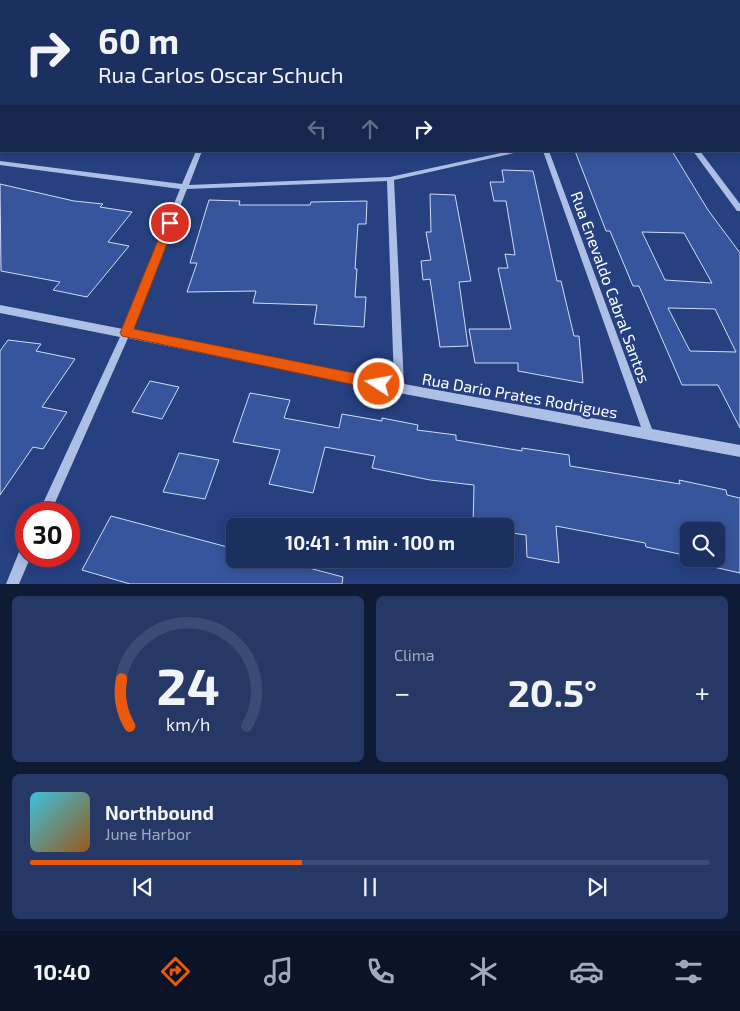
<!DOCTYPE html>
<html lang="pt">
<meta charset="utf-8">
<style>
:root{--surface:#1c3060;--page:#253866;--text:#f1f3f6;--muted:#a0a9bd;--line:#3a4b75;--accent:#ea580c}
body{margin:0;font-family:"Exo 2",sans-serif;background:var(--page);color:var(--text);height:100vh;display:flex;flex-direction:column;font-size:19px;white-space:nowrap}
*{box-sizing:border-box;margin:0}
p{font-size:16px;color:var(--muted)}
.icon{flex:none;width:28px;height:28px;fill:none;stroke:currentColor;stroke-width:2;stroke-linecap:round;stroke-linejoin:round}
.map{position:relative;height:584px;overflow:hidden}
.panel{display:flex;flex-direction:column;gap:12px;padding:12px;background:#0f1a35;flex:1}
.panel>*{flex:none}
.banner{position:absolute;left:0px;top:0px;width:740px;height:152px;box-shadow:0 2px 12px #0003,0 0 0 1px var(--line);background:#1c3060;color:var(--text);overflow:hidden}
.buttons{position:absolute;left:680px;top:522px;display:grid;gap:10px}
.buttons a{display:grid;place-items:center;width:45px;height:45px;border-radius:8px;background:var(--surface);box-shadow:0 2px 12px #0003,0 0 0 1px var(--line);font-size:25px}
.speed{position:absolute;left:15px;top:502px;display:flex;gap:10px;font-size:25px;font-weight:700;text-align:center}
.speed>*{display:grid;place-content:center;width:65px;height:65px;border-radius:50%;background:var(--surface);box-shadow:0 2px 12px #0003,0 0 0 1px var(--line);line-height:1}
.speed .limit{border:8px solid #d22;background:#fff;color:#111}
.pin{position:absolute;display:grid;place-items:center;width:42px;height:42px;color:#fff;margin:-21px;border:2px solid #fff;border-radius:50%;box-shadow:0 1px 5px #0007}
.me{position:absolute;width:55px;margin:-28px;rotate:281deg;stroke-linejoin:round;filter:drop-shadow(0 0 4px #0008)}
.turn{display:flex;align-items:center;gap:18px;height:105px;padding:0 15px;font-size:22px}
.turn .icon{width:65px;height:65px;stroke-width:2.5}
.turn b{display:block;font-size:35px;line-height:42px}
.lanes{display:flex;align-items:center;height:48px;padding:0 15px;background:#0003;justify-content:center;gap:25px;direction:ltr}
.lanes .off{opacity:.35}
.big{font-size:38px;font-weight:700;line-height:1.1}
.panel .tile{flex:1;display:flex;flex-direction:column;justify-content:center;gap:8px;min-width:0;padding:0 18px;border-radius:8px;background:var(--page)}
.panel .dial{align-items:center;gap:0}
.dial svg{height:130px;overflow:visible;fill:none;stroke:var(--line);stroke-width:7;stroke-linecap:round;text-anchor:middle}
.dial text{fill:var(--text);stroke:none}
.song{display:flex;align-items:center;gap:15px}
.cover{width:60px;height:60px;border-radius:8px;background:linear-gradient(135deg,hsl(190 70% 55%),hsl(30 70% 35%))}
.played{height:5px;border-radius:2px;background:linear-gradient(90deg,var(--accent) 40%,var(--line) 40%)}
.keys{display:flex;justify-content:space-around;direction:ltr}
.heat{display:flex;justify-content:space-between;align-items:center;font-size:28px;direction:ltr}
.panel .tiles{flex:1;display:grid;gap:12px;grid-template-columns:1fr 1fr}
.tile:last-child{grid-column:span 2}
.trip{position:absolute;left:226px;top:518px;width:288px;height:50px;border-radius:8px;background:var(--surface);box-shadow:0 2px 12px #0003,0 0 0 1px var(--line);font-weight:700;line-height:50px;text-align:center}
.menu{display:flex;height:80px;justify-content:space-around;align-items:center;background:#0b1326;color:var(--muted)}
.menu .icon{width:35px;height:35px}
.menu .current{color:var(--accent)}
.menu b{font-size:22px;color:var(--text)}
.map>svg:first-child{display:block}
.building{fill:#37559d;stroke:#d1dcf5;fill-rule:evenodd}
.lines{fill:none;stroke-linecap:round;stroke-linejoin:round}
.minor{fill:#aebfe6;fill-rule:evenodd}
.route{fill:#ea580c;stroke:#983908}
.labels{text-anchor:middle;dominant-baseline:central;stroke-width:5;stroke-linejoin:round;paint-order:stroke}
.street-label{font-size:16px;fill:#fff;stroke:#264080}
</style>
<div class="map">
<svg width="740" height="584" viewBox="0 0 740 584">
<rect width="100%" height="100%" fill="#264080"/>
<path class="building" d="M575 151H672L708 210 740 253V428L718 385H682L639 286H633L610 231H606ZM642 232 684 233 712 283 665 280ZM668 308 715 309 736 352 690 351Z
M502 170 533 171 557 281H561L574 336H579L583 383 518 371V363H475L469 329H511L498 268H508L505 254 515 255 506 201H494L490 182H504Z
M0 184 74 201 103 204 100 207 132 212 108 242 129 246 87 297 53 290 60 282 1 271Z
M430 194 455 195 471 281 459 282 468 346 440 347 430 279 423 280 421 261 431 260 426 232H431Z
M209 200 240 201 239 205H310L311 202 367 201 366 224H358L355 269H357L355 297H366L364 327 314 324 317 305 253 303 256 291 187 292 197 263H190Z
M8 340 41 344 36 351 75 359 42 407 67 412 43 449 33 447 0 495V351Z
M150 381 179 387 162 419 132 412Z
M250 393 290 400 284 418 339 428 342 414 382 421V418L418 425 417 430 456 435V440L522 451V448L569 455 570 466 680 484 679 480 726 490 727 495 740 498V573L696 563 695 559H716V531H689V556L646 547 645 543 556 526 559 563 527 557 526 535 505 532V526H473L474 485 430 480 372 468 375 456 325 447 313 493 269 484 280 450 233 442Z
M179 453 219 460 205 499 163 492Z
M111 516 235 549V559H275L343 577 342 584H130L82 570Z"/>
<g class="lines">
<path class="minor" d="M257 0H261V1H257Z
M679 0H684L685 1H680Z
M739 15H740V17H739Z
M0 17H1V20H0Z
M739 50 740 51V55L739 54Z
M739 64H740V68H739Z
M0 66H1V70H0Z
M0 75H1V79H0Z
M196 151H202L189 185 390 177 510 151H523L394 180 404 384 641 427 543 151H549L652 429 740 445V457L399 393 128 338 50 514H38L120 337 0 313V305L123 329 180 189 0 165V161L182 184ZM387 181 394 382 131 331 187 189Z
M693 151H700L740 204V211H737Z
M26 546V556H31L19 584H6L21 547Z"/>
</g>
<path class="route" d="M170 220 175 223 134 329 384 379 386 384 384 388 379 390 122 336 120 333 165 223Z"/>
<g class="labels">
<g class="street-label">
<text transform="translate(611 287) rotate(70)">Rua Enevaldo Cabral Santos</text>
<text transform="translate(520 395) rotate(10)">Rua Dario Prates Rodrigues</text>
</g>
</g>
</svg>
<div class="buttons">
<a><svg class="icon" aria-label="search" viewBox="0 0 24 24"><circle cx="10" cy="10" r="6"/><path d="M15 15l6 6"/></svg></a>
</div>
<div class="speed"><div class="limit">30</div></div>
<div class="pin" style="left:170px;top:223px;background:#d93025"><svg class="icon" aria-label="arrive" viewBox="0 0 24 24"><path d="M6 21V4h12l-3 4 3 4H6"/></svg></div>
<svg class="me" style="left:379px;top:384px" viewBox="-20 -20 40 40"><circle r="17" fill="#ea580c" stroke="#fff" stroke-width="3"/><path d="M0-11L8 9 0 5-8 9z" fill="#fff"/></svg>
<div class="trip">10:41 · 1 min · 100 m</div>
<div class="banner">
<div class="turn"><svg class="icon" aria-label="right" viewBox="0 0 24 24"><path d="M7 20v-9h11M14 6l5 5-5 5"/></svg><div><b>60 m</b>Rua Carlos Oscar Schuch</div></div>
<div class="lanes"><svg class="icon off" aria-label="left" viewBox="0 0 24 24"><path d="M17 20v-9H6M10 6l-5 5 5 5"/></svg><svg class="icon off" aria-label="ahead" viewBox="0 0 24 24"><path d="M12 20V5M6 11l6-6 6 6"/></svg><svg class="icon" aria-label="right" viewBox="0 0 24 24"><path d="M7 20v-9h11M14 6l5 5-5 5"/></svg></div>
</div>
</div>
<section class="panel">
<div class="tiles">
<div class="tile dial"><svg viewBox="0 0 100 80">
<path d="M14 69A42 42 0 1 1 86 69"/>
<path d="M14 69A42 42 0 0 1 9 40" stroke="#ea580c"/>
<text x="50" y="56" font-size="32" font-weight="700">24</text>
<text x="50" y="72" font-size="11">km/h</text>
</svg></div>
<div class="tile"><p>Clima</p>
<div class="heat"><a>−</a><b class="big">20.5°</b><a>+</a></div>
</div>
<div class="tile">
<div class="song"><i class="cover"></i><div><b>Northbound</b><p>June Harbor</p></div></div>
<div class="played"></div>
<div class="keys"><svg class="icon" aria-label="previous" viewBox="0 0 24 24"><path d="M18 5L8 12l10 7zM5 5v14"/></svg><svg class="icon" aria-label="pause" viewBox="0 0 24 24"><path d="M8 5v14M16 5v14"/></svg><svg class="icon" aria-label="next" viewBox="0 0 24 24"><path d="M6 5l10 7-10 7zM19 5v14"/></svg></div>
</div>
</div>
</section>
<nav class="menu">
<b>10:40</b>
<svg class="icon current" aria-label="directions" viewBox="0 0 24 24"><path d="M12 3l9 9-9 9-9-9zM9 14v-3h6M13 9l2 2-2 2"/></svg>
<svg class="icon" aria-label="music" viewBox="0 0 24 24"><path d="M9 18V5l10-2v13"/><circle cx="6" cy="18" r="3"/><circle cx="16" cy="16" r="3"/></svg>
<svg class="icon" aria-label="phone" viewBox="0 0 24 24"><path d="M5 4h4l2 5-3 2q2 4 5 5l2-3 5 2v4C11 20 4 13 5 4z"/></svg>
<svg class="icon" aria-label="climate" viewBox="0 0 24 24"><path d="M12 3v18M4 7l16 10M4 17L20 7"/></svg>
<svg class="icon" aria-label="car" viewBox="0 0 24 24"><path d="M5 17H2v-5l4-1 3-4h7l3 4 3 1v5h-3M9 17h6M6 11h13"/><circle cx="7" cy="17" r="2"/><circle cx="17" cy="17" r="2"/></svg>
<svg class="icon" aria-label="filters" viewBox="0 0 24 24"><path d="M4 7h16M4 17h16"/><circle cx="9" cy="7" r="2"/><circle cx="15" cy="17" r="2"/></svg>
</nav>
